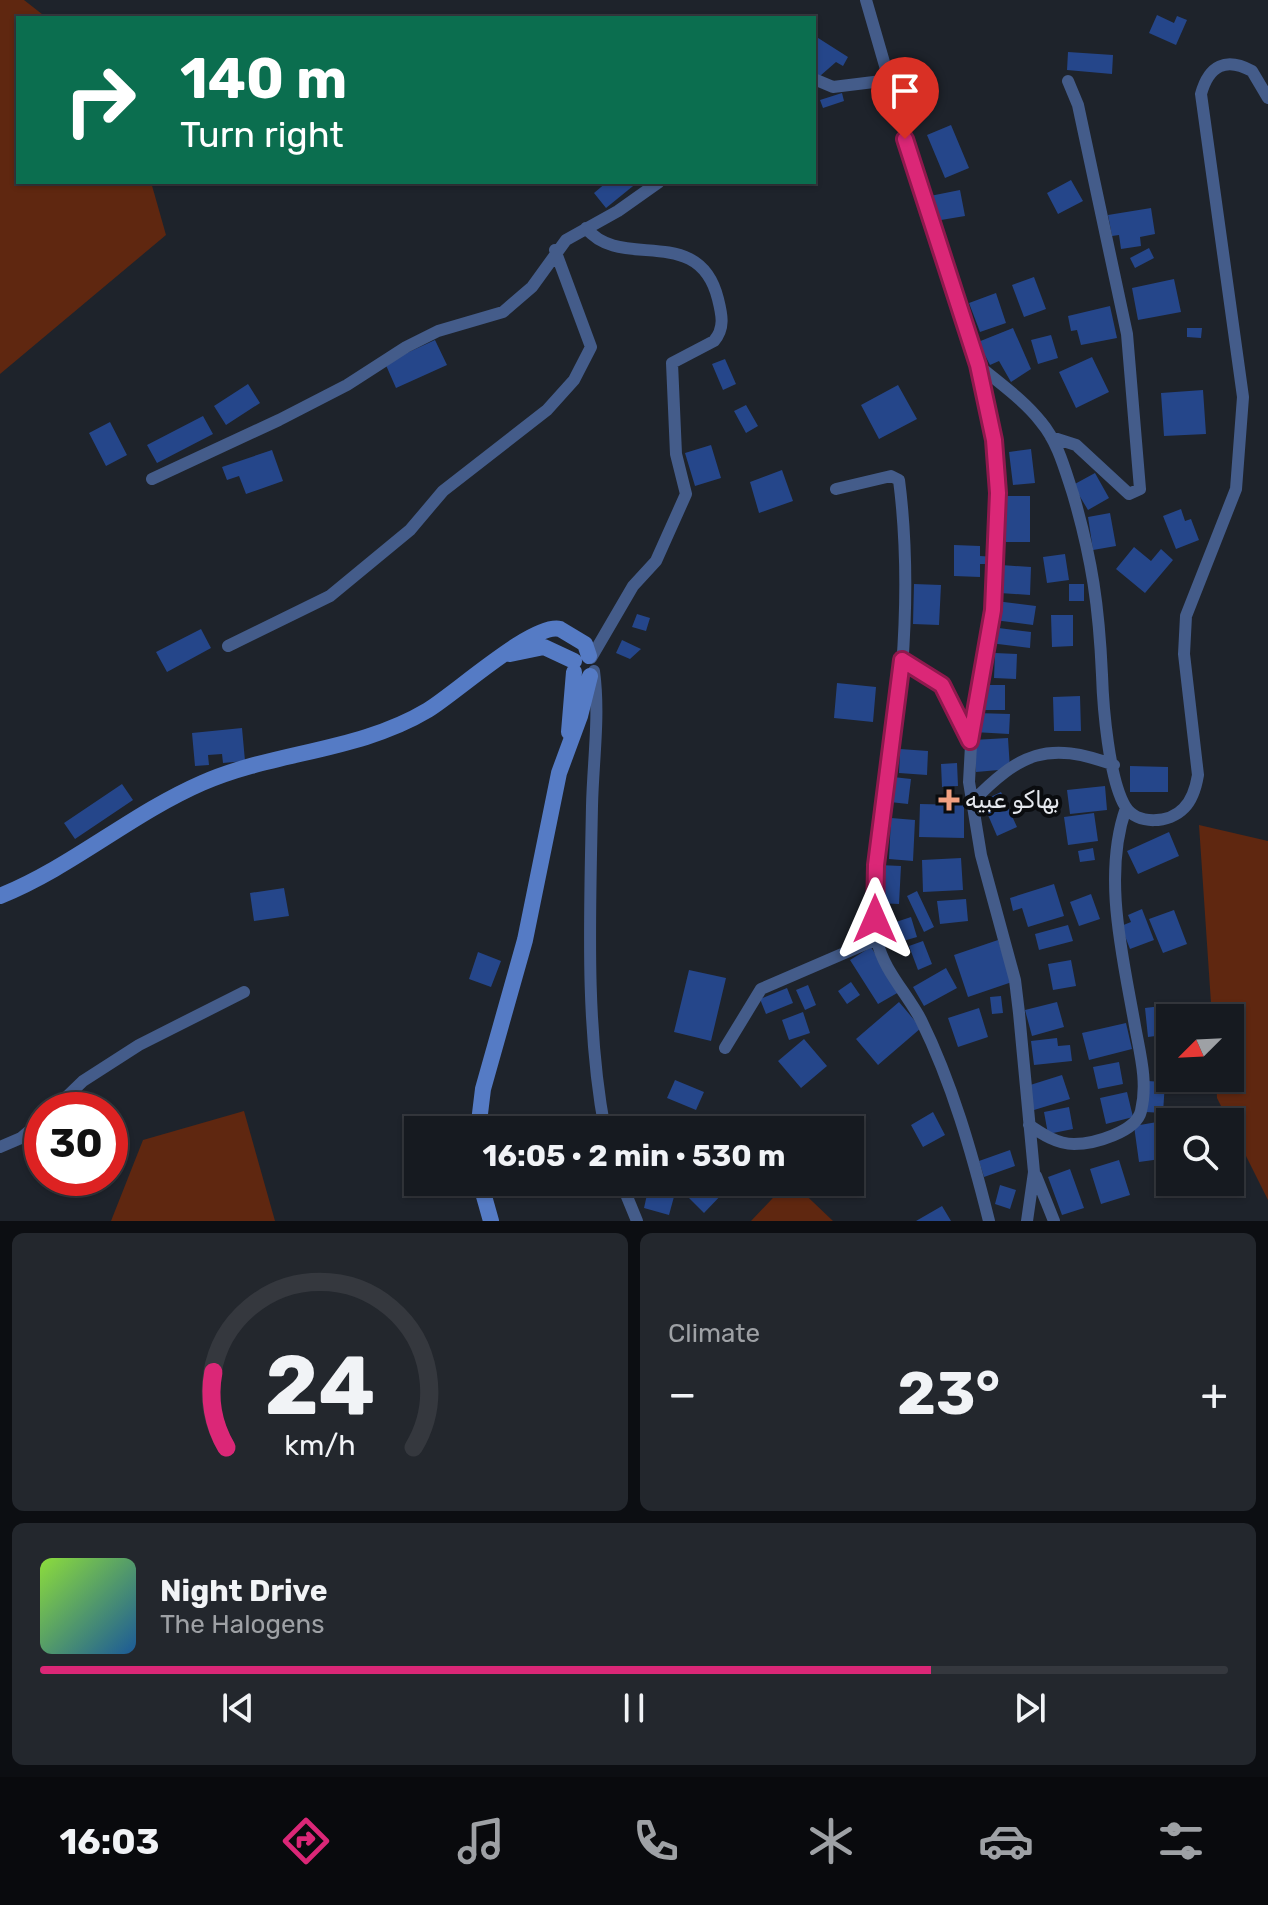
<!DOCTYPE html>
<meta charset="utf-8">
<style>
:root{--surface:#161a20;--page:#23272d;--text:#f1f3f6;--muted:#9ea1a5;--line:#35383e;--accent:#db2777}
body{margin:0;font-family:Rubik,Vazirmatn,sans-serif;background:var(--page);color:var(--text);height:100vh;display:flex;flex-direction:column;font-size:30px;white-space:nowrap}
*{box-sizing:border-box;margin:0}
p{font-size:26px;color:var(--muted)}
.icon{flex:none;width:44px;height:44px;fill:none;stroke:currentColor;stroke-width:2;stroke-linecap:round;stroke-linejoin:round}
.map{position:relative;height:1221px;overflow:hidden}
.details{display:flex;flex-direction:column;gap:12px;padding:12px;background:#0c0e12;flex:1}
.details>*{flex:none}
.top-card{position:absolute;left:16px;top:16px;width:800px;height:168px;border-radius:0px;box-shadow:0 2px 6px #0004,0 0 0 2px var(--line);background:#0b6e4f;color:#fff;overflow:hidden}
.needle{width:52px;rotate:246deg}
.controls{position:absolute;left:1156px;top:1004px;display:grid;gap:16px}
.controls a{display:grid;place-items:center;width:88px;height:88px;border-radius:0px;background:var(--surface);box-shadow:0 2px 6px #0004,0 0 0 2px var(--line);font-size:40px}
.speed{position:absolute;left:24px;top:1092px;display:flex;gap:16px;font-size:40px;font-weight:700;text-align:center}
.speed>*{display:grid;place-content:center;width:104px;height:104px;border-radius:50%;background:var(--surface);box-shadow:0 2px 6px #0004,0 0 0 2px var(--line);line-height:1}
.speed .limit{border:12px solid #d22;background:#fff;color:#111}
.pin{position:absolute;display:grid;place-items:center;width:68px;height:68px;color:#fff;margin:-82px -34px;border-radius:50% 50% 50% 0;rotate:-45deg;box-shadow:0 0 8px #0007}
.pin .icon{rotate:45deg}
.me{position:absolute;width:88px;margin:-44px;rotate:0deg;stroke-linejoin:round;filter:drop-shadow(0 0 6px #0008)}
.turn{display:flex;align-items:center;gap:28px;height:168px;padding:0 32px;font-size:36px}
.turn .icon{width:104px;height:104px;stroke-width:2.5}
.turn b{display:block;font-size:56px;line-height:68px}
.big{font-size:60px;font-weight:700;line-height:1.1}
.details .card{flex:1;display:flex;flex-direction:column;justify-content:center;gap:12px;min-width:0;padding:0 28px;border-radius:12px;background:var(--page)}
.details .dial{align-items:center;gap:0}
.dial svg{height:208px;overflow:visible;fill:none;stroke:var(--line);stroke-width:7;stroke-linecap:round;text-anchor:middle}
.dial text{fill:var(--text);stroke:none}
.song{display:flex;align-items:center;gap:24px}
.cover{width:96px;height:96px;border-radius:12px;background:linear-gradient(135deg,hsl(90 70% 55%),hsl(210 70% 35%))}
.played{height:8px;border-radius:4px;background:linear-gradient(90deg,var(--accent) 75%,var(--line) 75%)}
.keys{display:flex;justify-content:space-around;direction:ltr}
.heat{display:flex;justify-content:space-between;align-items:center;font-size:44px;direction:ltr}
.details .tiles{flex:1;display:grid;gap:12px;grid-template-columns:1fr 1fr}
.card:last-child{grid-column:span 2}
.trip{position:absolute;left:404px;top:1116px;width:460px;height:80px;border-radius:0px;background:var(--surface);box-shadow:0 2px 6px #0004,0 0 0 2px var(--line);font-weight:700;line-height:80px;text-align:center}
.menu{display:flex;height:128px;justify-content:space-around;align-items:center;background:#090a0d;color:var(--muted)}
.menu .icon{width:56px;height:56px}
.menu .selected{color:var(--accent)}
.menu b{font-size:36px;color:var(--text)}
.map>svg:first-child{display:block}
.green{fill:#5f2710}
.building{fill:#25468a}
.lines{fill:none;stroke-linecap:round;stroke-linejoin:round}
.minor{stroke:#445c8a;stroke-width:12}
.secondary{stroke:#557bc5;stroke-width:16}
.route-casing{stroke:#8e194d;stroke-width:20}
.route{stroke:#db2777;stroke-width:14}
.poi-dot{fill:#f2a081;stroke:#0a0c0f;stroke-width:3}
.labels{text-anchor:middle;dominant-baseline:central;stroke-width:8;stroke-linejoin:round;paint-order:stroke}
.poi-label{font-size:24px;fill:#e5e8ee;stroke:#0a0c0f;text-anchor:start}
</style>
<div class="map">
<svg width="1268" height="1221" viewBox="0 0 1268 1221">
<rect width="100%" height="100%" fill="#1e232b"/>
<path class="green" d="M0 0H24L47 18H18V182H151L166 235 0 374Z
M1199 825 1268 841V1200L1217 1098 1216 1078H1230V1018H1212Z
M244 1111 275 1221H111L143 1140Z
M788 1182H792L833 1221H751Z"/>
<path class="building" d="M1157 15 1174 23 1177 16 1187 20 1176 45 1149 33Z
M815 36 848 57 843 66 836 62 820 76 814 72Z
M1068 52 1113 55 1112 74 1067 70Z
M842 93 844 101 823 108 820 100Z
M951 125 969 168 945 178 927 135Z
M1071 180 1083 201 1058 214 1047 193Z
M607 182H638L606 208 594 193Z
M960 190 965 216 935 221 930 196Z
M1151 208 1155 234 1140 237 1141 246 1121 249 1119 235 1112 236 1108 215Z
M1149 248 1154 258 1135 268 1130 258Z
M1034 277 1046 309 1024 317 1012 285Z
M1174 279 1181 312 1138 320 1132 288Z
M996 293 1006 323 980 332 969 303Z
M1110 306 1117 338 1081 345 1077 330 1071 331 1068 316Z
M1013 328 1031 369 1011 382 999 361 990 365 978 342Z
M1187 328H1202L1201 338 1187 337Z
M1051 335 1058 358 1038 364 1031 340Z
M435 340 447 365 396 388 385 363Z
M1092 357 1109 392 1076 408 1059 372Z
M725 359 736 384 723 390 712 364Z
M248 384 260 403 226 425 214 406Z
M898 385 917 419 879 439 861 405Z
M1203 390 1206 434 1164 436 1161 393Z
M746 405 758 426 746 433 734 411Z
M203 416 213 434 157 463 147 445Z
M110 422 127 455 106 466 89 433Z
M711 445 721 478 695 486 685 453Z
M1031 449 1035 483 1013 485 1009 452Z
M272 450 283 481 246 494 239 476 227 480 222 467Z
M782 470 793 501 759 513 750 482Z
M1095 473 1109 498 1088 510 1073 485Z
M1006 496H1030V542H1006Z
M1181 509 1185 521 1191 519 1199 540 1176 549 1163 516Z
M1110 513 1116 546 1093 550 1088 517Z
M954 545 980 546V556L995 557V564H980V577L954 576Z
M1134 547 1151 561 1161 549 1173 560 1145 593 1116 569Z
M1065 554 1069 580 1047 583 1043 557Z
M1001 565 1031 567 1030 595 1000 593Z
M914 584 941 585 939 625 913 624Z
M1069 584H1084V601H1069Z
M996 601 1036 606 1033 625 994 620Z
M637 614 650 618 646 631 632 627Z
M1051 615H1073V646L1052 647Z
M991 627 1031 632 1030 648 990 643Z
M201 629 211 648 167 672 156 652Z
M622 640 641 649 630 659 616 653Z
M995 653 1017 654 1016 679 994 678Z
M837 683 876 687 873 722 834 718Z
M985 685H1005V710H985Z
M1080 696 1081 731H1054L1053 697Z
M975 713 1010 714 1009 734 974 732Z
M242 728 245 761 223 763 222 754 208 755 209 765 195 766 192 733Z
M1008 738 1010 769 976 772 973 740Z
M900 749 928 751 927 775 899 773Z
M957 763 958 786 942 787 941 764Z
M1130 766 1168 767V792H1130Z
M893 777 911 779 908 804 890 802Z
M122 784 133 800 75 839 64 823Z
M1105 786 1107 810 1070 814 1067 790Z
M1001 792 1017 827 997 836 982 801Z
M920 804 964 805V838L919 837Z
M1094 813 1098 841 1068 845 1064 817Z
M891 818 915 820 913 861 889 859Z
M1169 832 1179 856 1138 874 1127 851Z
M1093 848 1095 860 1080 862 1078 851Z
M961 858 963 890 923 892 922 860Z
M879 865 901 866 899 904 877 903Z
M1054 884 1064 916 1028 927 1022 908 1013 911 1010 898Z
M284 888 289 916 254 921 250 893Z
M917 891 934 927 924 932 907 896Z
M1091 894 1100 919 1079 926 1070 902Z
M966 899 968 921 940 924 937 901Z
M1142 909 1154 940 1130 949 1121 926 1131 922 1128 915Z
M1174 910 1187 944 1163 953 1149 919Z
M911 917 917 937 896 943 890 924Z
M1068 925 1073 941 1039 950 1035 934Z
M998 940 1012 982 968 997 954 955Z
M923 941 932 964 918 970 909 946Z
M871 947 899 992 878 1004 850 960Z
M478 952 501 961 491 987 469 979Z
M1071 960 1076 986 1053 990 1048 964Z
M946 968 957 988 924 1006 913 987Z
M689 970 726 978 711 1041 674 1032Z
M851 982 860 995 847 1004 838 991Z
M808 985 816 1005 805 1010 796 990Z
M787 988 793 1003 766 1014 760 999Z
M1001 996 1003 1013 992 1014 990 997Z
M899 1002 921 1028 878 1065 856 1039Z
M1057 1002 1064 1027 1032 1036 1025 1010Z
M1170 1005V1034L1148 1037 1145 1008Z
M979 1008 988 1037 958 1047 948 1018Z
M803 1012 810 1033 789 1040 782 1020Z
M1126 1023 1132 1049 1089 1060 1082 1033Z
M1057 1038 1058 1046 1070 1045 1072 1061 1034 1065 1031 1041Z
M804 1039 827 1066 801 1088 778 1061Z
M1119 1062 1123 1084 1098 1089 1093 1067Z
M1062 1075 1070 1099 1034 1110 1027 1086Z
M675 1080 704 1092 696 1110 667 1098Z
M1147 1081 1165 1082 1163 1113 1146 1112Z
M1127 1092 1133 1117 1106 1124 1100 1098Z
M1069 1107 1073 1129 1048 1134 1044 1112Z
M933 1112 945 1135 923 1147 911 1125Z
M1163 1121 1168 1158 1139 1162 1134 1126Z
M1010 1150 1015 1166 984 1177 979 1161Z
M1119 1160 1130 1195 1101 1204 1090 1169Z
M1070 1169 1084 1208 1062 1215 1048 1177Z
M633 1182H678L669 1215 644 1208 648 1190 632 1186Z
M702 1182H715L725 1191 704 1213 688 1197Z
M1185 1182H1214L1216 1188 1192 1198Z
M1000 1185 1016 1190 1010 1209 995 1204Z
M942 1206 951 1221H916Z"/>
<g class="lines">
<path class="minor" d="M866 0 921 190 978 365 994 440 998 493 993 610 973 708 969 782 981 855 1015 980 1019 1013 1034 1172 1027 1221
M814 79 833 87 890 80
M586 228C621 272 699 222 718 299 722 315 725 328 714 341L672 363 676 454 686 494 656 561 633 586 591 658
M978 365C999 383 1024 400 1041 422 1058 442 1065 470 1073 494 1092 559 1099 607 1102 675 1103 707 1109 779 1125 806 1137 826 1170 823 1184 808 1193 799 1196 787 1198 775L1184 654 1186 616 1236 489 1243 397 1201 94C1209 65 1226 57 1252 71L1268 98
M1051 437 1076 445 1129 494 1140 489 1127 334 1078 105 1068 81
M152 479 279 420 347 385 406 347 438 331 503 312 532 287 566 240 618 211 659 182
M836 489 891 476 899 480C911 573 905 667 892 759 884 817 865 882 877 940 883 970 907 993 921 1020 952 1083 972 1153 989 1221
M228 646 330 596 410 530 443 491 547 410 574 380 591 347 555 250
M902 660 942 685 968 738
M594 671C600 716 593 761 592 806 590 913 585 1025 605 1130
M971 803C1020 753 1047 740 1114 765
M725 1048 761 989 877 939
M53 1110 83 1081 139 1045 244 992
M1029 1125C1042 1134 1057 1144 1074 1144 1094 1144 1136 1132 1141 1111 1148 1082 1140 1054 1135 1026 1123 957 1102 876 1126 808
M0 1147 21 1138 42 1120
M1036 1176 1054 1221
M621 1182 637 1221"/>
<path class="secondary" d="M510 654 544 647 574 661
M569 732 574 672
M0 896C72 867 131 814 202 783 275 751 358 752 428 710 456 693 534 622 560 629L585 644 589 656
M478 1130 483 1089 525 940 559 773 580 716 590 676
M480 1182 491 1221"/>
</g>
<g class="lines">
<defs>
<path id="route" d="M875 919 876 865 902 660 942 685 970 741 993 610 998 493 994 440 978 365 905 139"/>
</defs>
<use href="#route" class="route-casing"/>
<use href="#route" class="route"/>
</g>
<path class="poi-dot" d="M945 788h8v8h8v8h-8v8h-8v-8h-8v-8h8z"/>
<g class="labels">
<g class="poi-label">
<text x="965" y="800">بهاكو عبيه</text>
</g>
</g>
</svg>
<div class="controls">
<a><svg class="needle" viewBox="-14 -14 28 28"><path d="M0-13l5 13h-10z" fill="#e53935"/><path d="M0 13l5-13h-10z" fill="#9ea1a5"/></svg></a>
<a><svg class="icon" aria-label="search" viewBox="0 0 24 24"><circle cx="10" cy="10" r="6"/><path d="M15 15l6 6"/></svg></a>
</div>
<div class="speed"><div class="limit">30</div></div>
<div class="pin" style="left:905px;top:139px;background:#d93025"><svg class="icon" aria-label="arrive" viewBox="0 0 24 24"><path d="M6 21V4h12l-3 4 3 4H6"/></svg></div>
<svg class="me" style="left:875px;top:919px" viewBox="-20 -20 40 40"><path d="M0-17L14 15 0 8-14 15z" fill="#db2777" stroke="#fff" stroke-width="4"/></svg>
<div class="trip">16:05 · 2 min · 530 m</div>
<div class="top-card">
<div class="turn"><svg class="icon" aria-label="right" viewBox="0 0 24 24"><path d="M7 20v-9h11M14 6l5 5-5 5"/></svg><div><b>140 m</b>Turn right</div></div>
</div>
</div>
<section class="details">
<div class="tiles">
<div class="card dial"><svg viewBox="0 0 100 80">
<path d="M14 69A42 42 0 1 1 86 69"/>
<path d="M14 69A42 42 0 0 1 9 40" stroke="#db2777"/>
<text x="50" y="56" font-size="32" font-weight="700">24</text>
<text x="50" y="72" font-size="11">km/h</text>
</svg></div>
<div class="card"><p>Climate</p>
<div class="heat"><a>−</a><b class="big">23°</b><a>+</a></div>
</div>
<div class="card">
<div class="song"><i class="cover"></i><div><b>Night Drive</b><p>The Halogens</p></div></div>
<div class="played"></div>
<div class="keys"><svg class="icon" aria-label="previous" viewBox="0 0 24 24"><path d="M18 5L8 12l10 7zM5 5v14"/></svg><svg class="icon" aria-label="pause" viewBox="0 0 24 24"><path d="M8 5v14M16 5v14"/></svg><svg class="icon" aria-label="next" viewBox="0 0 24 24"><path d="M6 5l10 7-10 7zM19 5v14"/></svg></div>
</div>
</div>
</section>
<nav class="menu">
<b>16:03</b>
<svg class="icon selected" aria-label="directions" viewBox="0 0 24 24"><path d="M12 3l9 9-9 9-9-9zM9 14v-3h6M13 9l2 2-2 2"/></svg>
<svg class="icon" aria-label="music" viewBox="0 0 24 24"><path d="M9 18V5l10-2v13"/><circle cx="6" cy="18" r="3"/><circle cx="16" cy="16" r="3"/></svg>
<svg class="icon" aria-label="phone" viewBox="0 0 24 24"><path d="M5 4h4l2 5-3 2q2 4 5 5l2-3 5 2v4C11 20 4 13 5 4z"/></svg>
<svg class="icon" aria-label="climate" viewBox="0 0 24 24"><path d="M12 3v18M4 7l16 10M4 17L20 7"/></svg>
<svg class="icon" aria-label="car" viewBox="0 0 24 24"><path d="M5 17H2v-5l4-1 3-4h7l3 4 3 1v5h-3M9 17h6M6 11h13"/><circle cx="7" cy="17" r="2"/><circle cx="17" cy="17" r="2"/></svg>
<svg class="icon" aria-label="filters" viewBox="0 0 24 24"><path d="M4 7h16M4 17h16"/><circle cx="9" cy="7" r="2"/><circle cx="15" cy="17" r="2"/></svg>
</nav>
